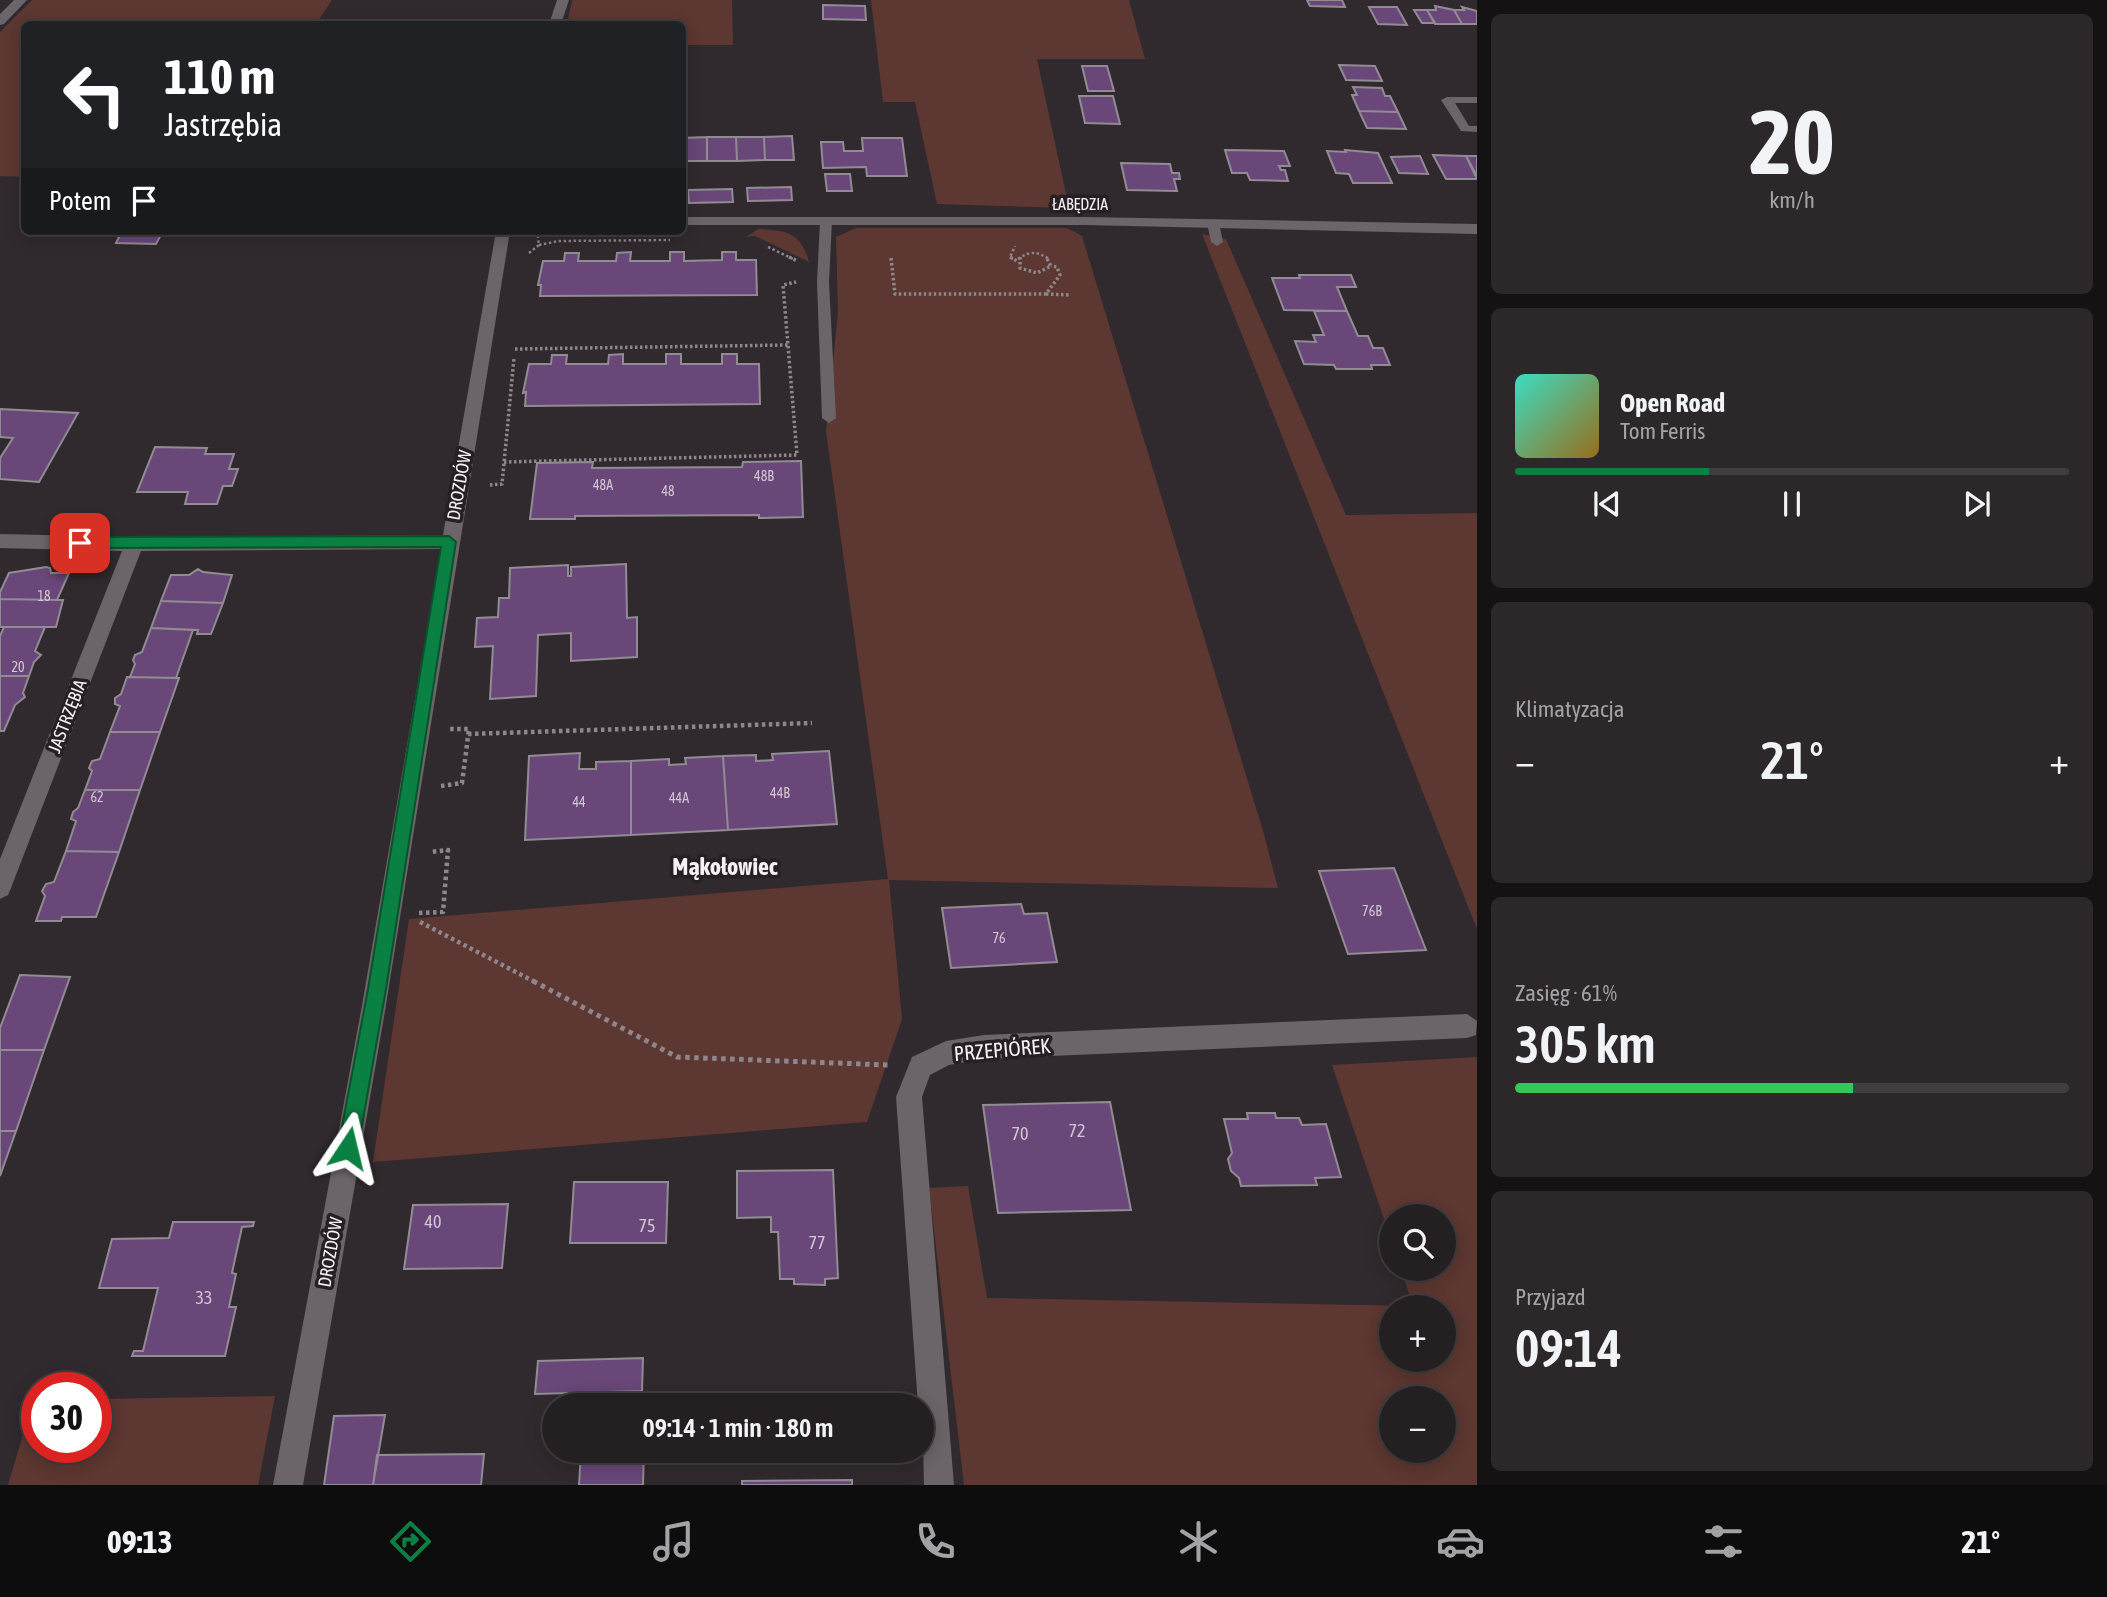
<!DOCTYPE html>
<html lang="pl">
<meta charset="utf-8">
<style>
:root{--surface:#242022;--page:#2c282a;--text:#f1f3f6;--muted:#a3a3a5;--line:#413e40;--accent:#0b8043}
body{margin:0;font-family:"Asap Condensed",sans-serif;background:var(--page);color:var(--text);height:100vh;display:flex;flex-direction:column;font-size:26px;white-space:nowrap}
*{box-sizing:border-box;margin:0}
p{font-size:23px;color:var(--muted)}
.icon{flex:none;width:38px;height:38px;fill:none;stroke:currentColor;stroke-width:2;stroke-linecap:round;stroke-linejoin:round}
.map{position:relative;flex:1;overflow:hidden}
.side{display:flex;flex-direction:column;gap:14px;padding:14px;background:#141213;width:630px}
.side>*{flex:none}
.hud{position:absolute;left:21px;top:21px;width:665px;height:214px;border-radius:10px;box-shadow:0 4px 18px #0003,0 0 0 2px var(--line);background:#202124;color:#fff;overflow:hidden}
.fabs{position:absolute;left:1379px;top:1204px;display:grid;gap:14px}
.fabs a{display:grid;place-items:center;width:77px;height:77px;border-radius:50%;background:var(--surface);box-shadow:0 4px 18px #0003,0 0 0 2px var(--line);font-size:35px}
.speed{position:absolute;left:21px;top:1372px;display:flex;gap:14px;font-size:35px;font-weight:700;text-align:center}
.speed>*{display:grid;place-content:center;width:91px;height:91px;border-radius:50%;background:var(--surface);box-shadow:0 4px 18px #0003,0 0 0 2px var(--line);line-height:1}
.speed .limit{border:10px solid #d22;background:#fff;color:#111}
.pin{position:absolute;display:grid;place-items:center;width:60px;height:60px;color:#fff;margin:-30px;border-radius:14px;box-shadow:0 4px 10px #0006}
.me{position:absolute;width:77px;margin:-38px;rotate:10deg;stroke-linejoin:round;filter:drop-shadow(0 0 5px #0008)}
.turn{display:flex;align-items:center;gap:24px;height:147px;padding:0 28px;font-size:32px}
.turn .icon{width:91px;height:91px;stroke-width:2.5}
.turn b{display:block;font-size:49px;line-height:60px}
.then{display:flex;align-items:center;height:66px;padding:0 28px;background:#0003;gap:14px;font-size:26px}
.big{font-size:52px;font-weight:600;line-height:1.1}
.side .tile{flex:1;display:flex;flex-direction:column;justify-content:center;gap:10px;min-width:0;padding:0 24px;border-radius:10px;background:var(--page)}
.side .dial{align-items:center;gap:0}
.dial b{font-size:91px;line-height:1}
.song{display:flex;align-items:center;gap:21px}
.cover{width:84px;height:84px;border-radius:10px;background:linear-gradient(135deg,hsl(170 70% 55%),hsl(40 70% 35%))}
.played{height:7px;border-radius:4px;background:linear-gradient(90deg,var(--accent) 35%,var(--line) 35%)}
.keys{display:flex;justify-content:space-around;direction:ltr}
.heat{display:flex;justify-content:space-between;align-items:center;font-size:38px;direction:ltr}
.charge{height:10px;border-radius:5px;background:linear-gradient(90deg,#34c759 61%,var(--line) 0)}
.trip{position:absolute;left:542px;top:1393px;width:392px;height:70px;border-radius:35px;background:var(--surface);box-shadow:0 4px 18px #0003,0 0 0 2px var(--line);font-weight:600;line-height:70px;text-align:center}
.menu{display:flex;height:112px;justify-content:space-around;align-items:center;background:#0e0d0e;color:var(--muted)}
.menu .icon{width:49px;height:49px}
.menu .current{color:var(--accent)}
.menu b{font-size:32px;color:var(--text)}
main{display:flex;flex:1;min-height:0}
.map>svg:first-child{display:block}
.green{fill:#5d3731;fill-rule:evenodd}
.building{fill:#694779;stroke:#918c93;stroke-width:2}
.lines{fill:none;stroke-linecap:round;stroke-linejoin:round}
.path-far3{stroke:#8d878b;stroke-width:2.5;stroke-dasharray:2.5 2.5;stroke-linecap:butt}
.path-far2{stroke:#8d878b;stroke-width:3.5;stroke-dasharray:2.5 2.5;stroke-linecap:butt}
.path-far1{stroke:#8d878b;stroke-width:4.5;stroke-dasharray:3.5 3.5;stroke-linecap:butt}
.path{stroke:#8d878b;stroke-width:5;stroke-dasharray:4.5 4.5;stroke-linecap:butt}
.lane{fill:#6b6468;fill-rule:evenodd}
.street{fill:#6b6468;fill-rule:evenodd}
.route{fill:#0b8043;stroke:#07532c;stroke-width:2}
.labels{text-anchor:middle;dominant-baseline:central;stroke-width:7;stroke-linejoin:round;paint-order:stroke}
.number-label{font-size:14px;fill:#d2c6d4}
.far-street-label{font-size:16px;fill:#f5f0f3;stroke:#262024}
.street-label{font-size:18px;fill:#f5f0f3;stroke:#262024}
.near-number-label{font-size:18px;fill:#d2c6d4}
.near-street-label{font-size:21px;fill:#f5f0f3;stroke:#262024}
.district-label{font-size:24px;font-weight:bold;fill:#f5f0f3;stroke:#262024}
</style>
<main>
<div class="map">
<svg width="1477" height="1485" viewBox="0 0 1477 1485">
<rect width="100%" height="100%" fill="#302a2e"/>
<path class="green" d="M32 0H332L316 24H24V177L0 176V32Z
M574 0H732L733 45H683L682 24H567L572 1Z
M871 0H1129L1145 59H1037L1069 208 937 204 915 102H883Z
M856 228H1067L1082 236 1263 831 1278 888 889 880 902 1019 867 1122 373 1162 409 919 888 879 826 431 838 313 836 237Z
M758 229C786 230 801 232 809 262L755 236 746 237Z
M1202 234 1226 239 1346 515 1477 513V929Z
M1477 1057V1485H964L929 1188 968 1186 987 1298 1413 1306 1401 1269H1444V1216H1391V1240L1332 1065ZM1391 1307H1444V1360H1391ZM1391 1398H1444V1451H1391Z
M275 1396 258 1485H8L33 1401H37V1447H96V1399Z"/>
<path class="building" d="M1307 0H1342L1345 7 1310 6Z
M823 5 865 6 866 20 823 19Z
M1435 6 1454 10 1462 24H1435L1427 10H1436Z
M1369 7H1397L1407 25 1378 24Z
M1462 7 1477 11V24H1462L1454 10H1464Z
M1414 10H1427L1435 23H1422Z
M1339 65 1375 66 1382 81 1346 80Z
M1082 66H1107L1114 91H1088Z
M1353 87 1382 88 1385 96H1390L1398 112 1359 111 1352 95H1357Z
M1079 96H1113L1120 124 1085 123Z
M1359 111 1398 112 1406 129 1367 128Z
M792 136 794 160H765L764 137Z
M707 137H736L737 161H707Z
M707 137V161H682V138Z
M736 137H764L765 160 737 161Z
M862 138H902L907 176H867L866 167 823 168 821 142H843L844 151H863Z
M1225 150 1284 151 1290 166H1279L1281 170H1285L1288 181 1250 180 1247 173H1232Z
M1345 150 1378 153 1392 183H1353L1349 174 1336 173 1327 151 1346 152Z
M1433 155 1466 156 1477 179H1446Z
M1420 156 1428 174 1399 173 1391 157Z
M1466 156H1477V176Z
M1121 163 1170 164 1172 173H1179L1180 179H1174L1177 191 1127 190Z
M825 174H850L852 191H827Z
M791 187 792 200 748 201 747 188Z
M732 189 733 202 689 203 688 190Z
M122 231H163L156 244 116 243Z
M631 252 630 261H670V252H684V261L722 260V252H736V260H756L757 295 540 296 541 285H538L543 261H564L565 253H579L578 261H616L617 253Z
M1299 275H1351L1356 287H1337L1347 311 1284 310 1272 278H1300Z
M1314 311H1347L1358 336H1368L1373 348H1383L1390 365H1371L1372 369H1336L1334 365 1304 364 1295 341 1316 342 1313 335H1324Z
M623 354V364H666V354H681V364H722V354H737V364H759L760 404 525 406 526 392 523 393 529 364H551L552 355H567L566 364H608L609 355Z
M0 409 78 413 39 482 0 479V458L13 438 0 437Z
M155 447 207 448 205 454H234L229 469H238L232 486H223L217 504H185L188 492H137Z
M801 461 803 517 759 518V515L575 516V519H530L537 463 593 462 592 468 742 467 743 462Z
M626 564 627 618 637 617V657L571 661V633L538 635 536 696 490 699 493 646 475 647 477 618 498 617 499 598H509L510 568 568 565V576H571V567Z
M46 567 50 568 51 573H69L57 600 0 599V592L9 573Z
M198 569 203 572 232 575 223 603 161 601 171 575H189Z
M0 599 57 600H63L56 627H0Z
M161 601 223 603 211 634H197L198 630 151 628Z
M4 627H45L35 651 41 655 34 662 29 676H0V636Z
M151 628 193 630 176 678 130 677 135 664 133 660 135 655 142 652Z
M0 676H29L23 693 25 697 15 705 4 731H0Z
M127 677 179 678 160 732H110L120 706 115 704V698L121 694Z
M110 732H160L140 790H85L92 771 89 768 92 761 100 759Z
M829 751 837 824 728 830 723 756 756 755V761L773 760 772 754Z
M580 753 579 769H596V762L631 761V835L525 840 529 756Z
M723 756 728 830 631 835V761L669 759V765L686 764 685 758Z
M85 790H140L119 852 66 851 76 821 71 819 73 812 78 808Z
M66 851 119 852 96 917H62L61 921H36L45 896 42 891 46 884 54 882Z
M1394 868 1426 950 1348 954 1319 871Z
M1021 904 1024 914 1047 913 1057 962 951 968 942 908Z
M20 975 70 977 44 1050H0V1028Z
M0 1050H44L16 1131H0Z
M1110 1102 1131 1210 998 1213 983 1105Z
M1247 1113H1275L1276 1118H1299L1302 1125 1326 1124 1341 1177 1315 1178 1317 1185 1241 1186 1239 1178 1231 1171 1228 1159 1232 1153 1224 1119H1248Z
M0 1131H16L0 1176Z
M833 1170 838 1278 825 1279V1285L794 1284V1279H780L778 1232H771V1217L737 1218V1171Z
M574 1182H668L666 1243H570Z
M508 1204 502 1268 404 1269 413 1205Z
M173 1222H254L253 1226 242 1227 232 1273 236 1274 229 1307H236L225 1356H132L134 1351H143L158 1288H99L112 1239 169 1238Z
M643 1358 642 1391 535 1394 538 1361Z
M385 1415 373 1485H324L334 1416Z
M581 1451H644L643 1485H579Z
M484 1454 481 1485H373L377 1455Z
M852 1480V1485H742V1481Z"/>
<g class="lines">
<path class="path-far3" d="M539 245 558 241 670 240
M768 247 793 259
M529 253 539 245 537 231
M1013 259 1010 257 1015 246
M1018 259C1029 251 1037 251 1049 259"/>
<path class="path-far2" d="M789 257 798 261
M1010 257 1017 261
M1020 257V268L1037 273 1051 266 1046 257
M891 258 895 294H1046L1060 275 1057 267 1051 266
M1046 294 1071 295
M515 349 788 345
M504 462 797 455 783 285 796 282
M490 485 502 484 514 358"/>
<path class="path-far1" d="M468 734 812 723
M441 786 462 783 469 729H449
M419 913 443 912 448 850 430 852
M420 922 537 983"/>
<path class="path" d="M533 981 677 1057 888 1065"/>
<path class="lane" d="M1447 97H1477V103H1455L1469 126H1477V132L1461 131 1441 100Z
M826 217 832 221 829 282 836 418 829 423 822 418 817 282 820 221Z
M1213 219 1219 223 1223 242 1217 246 1211 242 1207 223Z"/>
<path class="street" d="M14 0H27L4 24 0 25V14Z
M557 0H569L561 24H549Z
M682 217H1084L1477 224V234L1084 225H682Z
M496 231H510L385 1011 303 1485H273L361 1011 441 549 141 551 11 888 8 895 0 899V859L122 551 0 548V534L134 537 443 535Z
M1467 1014 1477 1021 1476 1035 1467 1038 984 1059 949 1065 930 1075 922 1097 954 1485H924L922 1405H918L896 1097 912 1057 946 1041 984 1035Z"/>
</g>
<path class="route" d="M449 536 456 542 386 989 358 1148 355 1155 348 1157 341 1155 338 1148 368 989 441 547 80 548 73 543 80 537Z"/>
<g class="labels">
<g class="number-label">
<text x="764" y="476">48B</text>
<text x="603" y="485">48A</text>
<text x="668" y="491">48</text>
<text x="44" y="596">18</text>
<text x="18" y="667">20</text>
<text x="780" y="793">44B</text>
<text x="97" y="797">62</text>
<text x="679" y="798">44A</text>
<text x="579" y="802">44</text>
<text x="1372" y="911">76B</text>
<text x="999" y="938">76</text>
</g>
<g class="far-street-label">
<text x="1080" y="204">ŁABĘDZIA</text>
</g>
<g class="street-label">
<text transform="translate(459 485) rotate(-80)">DROZDÓW</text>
<text transform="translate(67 716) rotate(-69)">JASTRZĘBIA</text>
<text transform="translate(330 1252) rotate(-80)">DROZDÓW</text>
</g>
<g class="near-number-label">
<text x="1077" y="1130">72</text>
<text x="1020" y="1133">70</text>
<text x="433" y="1221">40</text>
<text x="647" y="1225">75</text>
<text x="817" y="1242">77</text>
<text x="204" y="1297">33</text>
</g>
<g class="near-street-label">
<text transform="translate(1002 1049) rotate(-5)">PRZEPIÓREK</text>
</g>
<g class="district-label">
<text x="725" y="866">Mąkołowiec</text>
</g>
</g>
</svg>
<div class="fabs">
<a><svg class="icon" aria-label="search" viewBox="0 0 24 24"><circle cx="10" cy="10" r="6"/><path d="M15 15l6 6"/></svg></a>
<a>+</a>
<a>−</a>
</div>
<div class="speed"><div class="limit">30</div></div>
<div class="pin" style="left:80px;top:543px;background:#d93025"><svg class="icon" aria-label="arrive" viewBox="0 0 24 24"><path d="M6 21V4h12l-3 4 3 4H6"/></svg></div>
<svg class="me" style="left:348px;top:1148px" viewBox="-20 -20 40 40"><path d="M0-17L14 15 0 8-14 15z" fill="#0b8043" stroke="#fff" stroke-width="4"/></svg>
<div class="trip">09:14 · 1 min · 180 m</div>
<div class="hud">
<div class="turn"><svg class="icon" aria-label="left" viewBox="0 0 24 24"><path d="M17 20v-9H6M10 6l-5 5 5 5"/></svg><div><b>110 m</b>Jastrzębia</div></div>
<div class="then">Potem<svg class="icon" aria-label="arrive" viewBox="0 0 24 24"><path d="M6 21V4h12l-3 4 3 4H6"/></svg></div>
</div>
</div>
<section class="side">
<div class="tile dial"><b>20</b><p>km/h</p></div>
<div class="tile">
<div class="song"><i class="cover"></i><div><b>Open Road</b><p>Tom Ferris</p></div></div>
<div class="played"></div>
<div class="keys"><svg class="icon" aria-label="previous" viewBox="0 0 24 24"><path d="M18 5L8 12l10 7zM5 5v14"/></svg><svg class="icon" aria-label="pause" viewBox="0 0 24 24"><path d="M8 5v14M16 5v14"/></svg><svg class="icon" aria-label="next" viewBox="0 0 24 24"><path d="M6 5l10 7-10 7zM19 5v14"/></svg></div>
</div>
<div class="tile"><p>Klimatyzacja</p>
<div class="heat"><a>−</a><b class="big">21°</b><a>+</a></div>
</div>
<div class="tile"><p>Zasięg · 61%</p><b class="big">305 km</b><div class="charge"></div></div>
<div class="tile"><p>Przyjazd</p><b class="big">09:14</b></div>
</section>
</main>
<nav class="menu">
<b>09:13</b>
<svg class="icon current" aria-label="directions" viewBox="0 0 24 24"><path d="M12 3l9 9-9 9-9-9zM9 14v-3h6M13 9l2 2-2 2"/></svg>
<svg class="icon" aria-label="music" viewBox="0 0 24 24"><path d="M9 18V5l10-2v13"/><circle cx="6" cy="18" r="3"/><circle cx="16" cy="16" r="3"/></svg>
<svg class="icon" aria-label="phone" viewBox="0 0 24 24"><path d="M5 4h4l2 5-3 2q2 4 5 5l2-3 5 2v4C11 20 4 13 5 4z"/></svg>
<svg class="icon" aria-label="climate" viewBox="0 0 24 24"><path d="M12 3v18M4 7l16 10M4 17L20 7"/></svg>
<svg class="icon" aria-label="car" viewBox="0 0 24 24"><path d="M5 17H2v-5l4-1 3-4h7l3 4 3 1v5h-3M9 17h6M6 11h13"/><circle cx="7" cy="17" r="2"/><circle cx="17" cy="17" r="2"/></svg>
<svg class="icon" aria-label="filters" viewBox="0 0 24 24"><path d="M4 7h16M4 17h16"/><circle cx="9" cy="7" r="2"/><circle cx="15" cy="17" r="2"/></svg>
<b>21°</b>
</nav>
